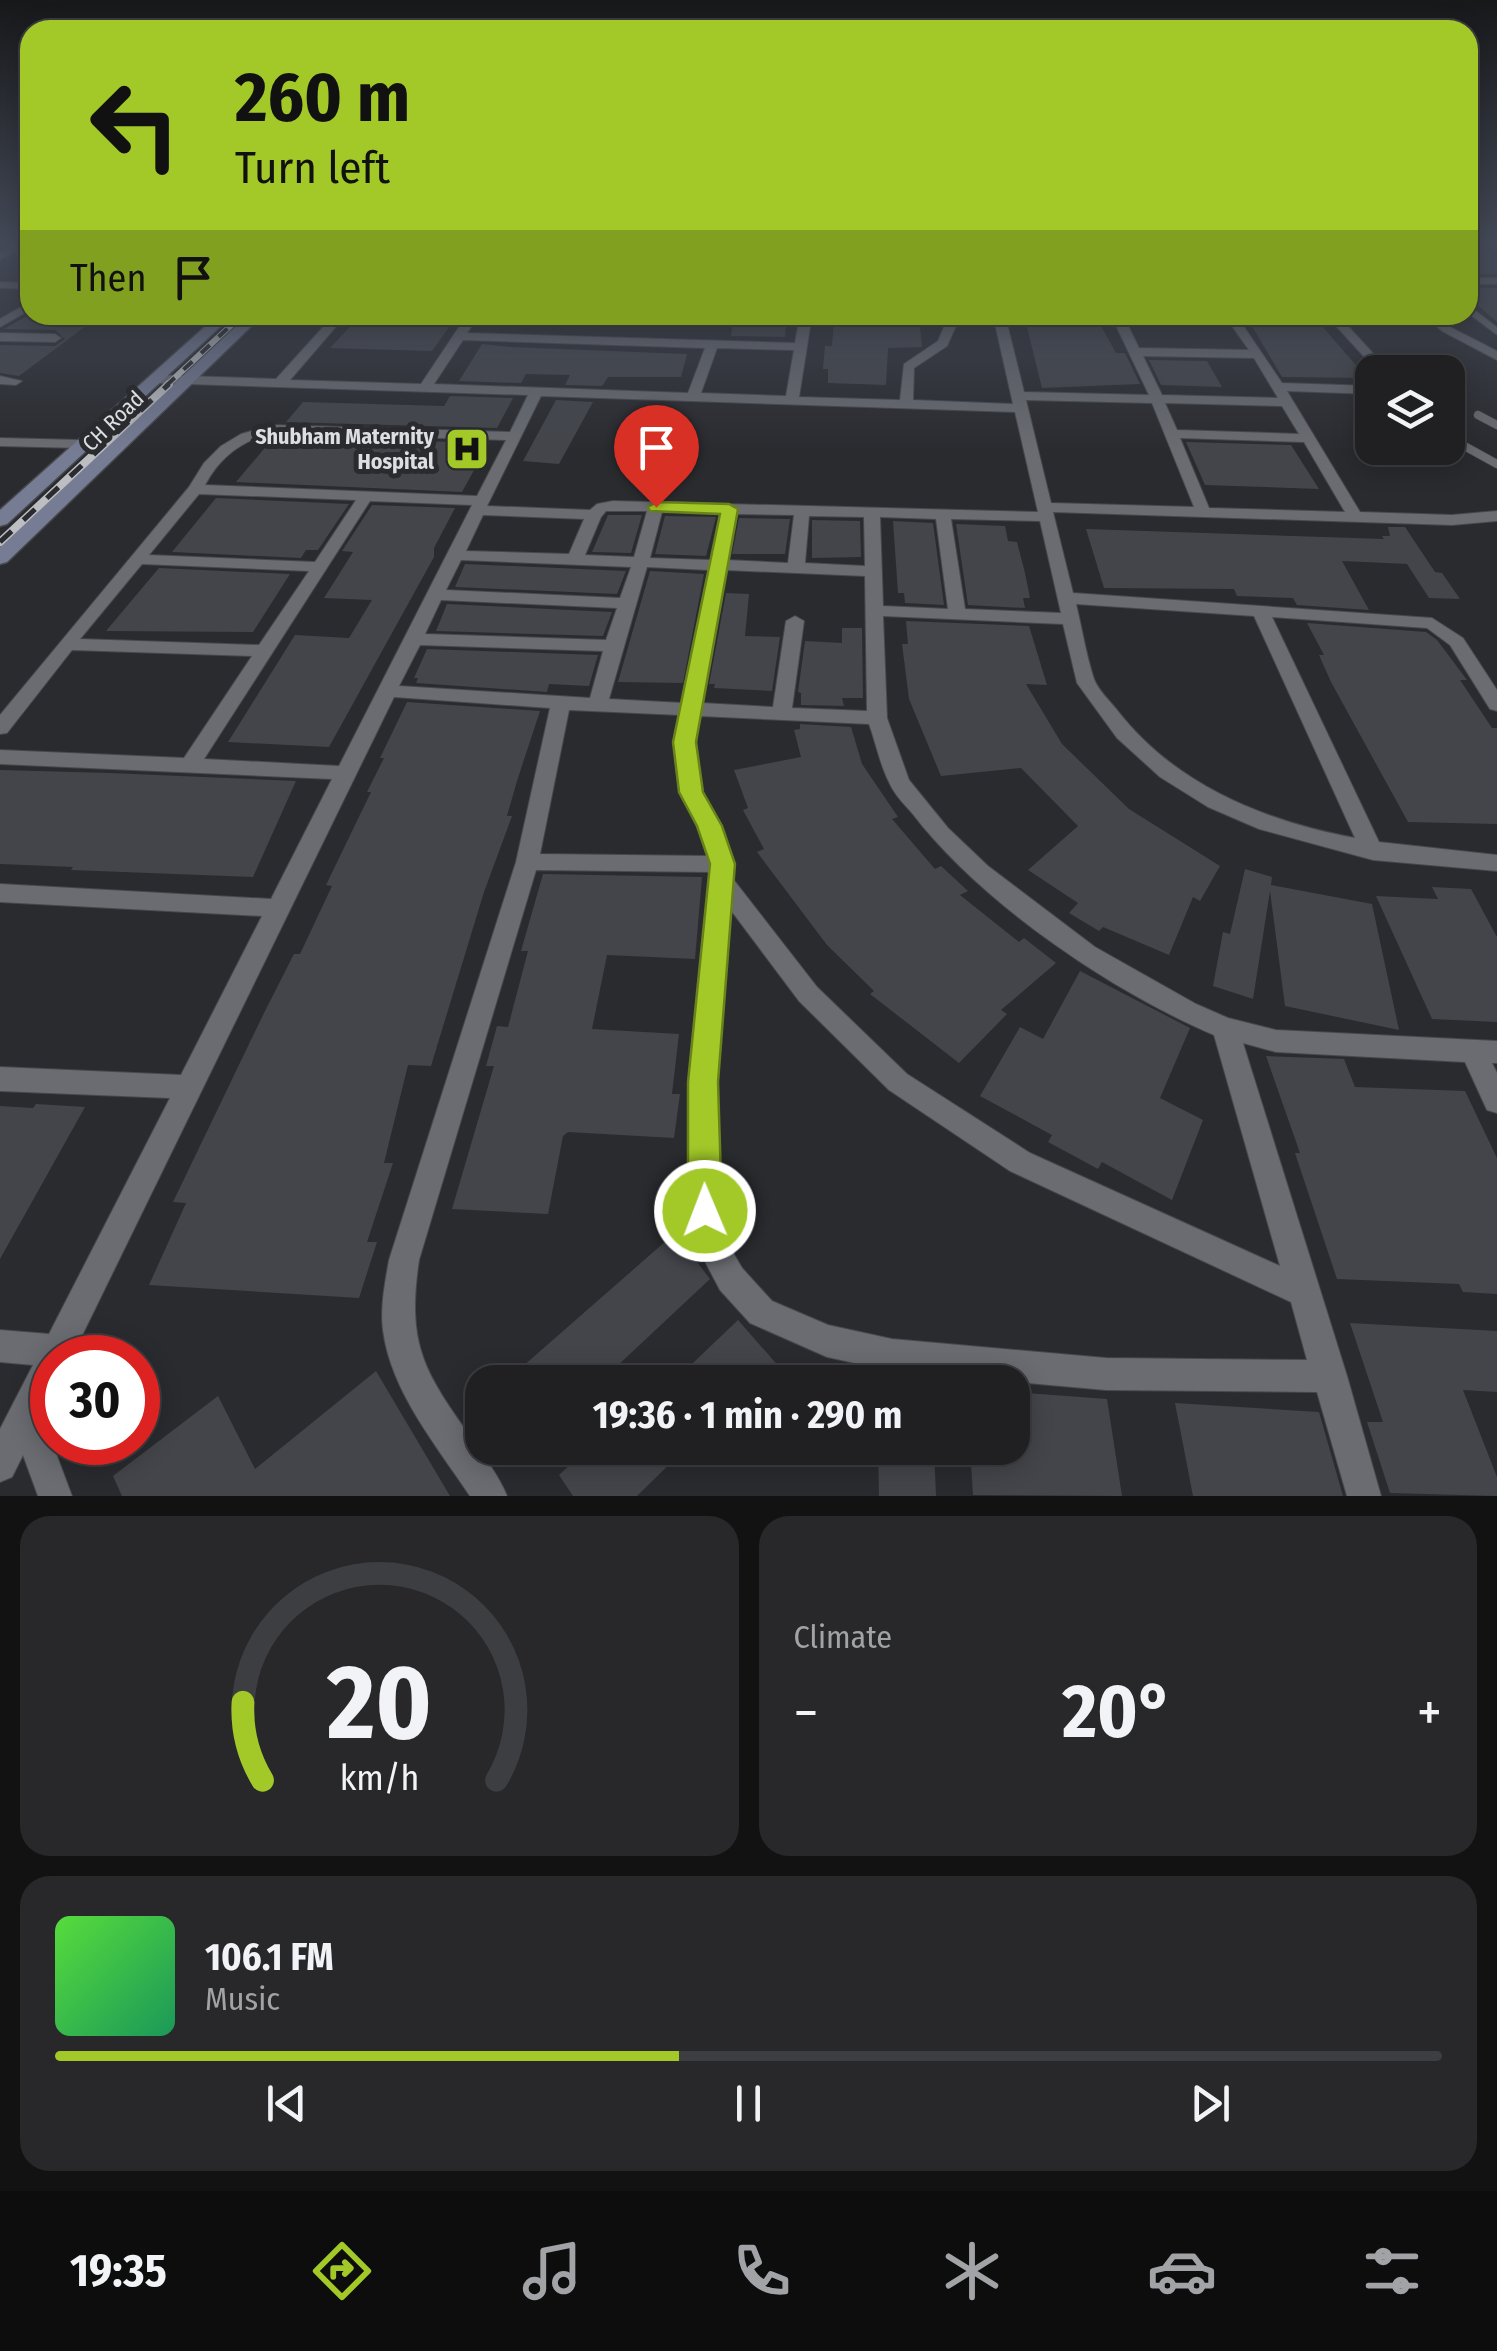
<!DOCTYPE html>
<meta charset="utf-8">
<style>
:root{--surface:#202023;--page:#28282b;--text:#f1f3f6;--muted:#a2a3a6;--line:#3d3e41;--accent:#a2c928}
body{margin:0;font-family:"Fira Sans Condensed",sans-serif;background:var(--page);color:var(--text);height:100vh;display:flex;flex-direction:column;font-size:38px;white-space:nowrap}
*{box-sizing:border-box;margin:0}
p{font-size:32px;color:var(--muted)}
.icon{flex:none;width:55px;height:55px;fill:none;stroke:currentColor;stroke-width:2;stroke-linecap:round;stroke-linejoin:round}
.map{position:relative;height:1496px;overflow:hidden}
.drawer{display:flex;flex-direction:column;gap:20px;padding:20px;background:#121213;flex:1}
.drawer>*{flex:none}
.top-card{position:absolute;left:20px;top:20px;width:1458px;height:305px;border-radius:30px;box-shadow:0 5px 25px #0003,0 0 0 2px var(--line);background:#a2c928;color:#111;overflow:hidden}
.buttons{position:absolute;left:1355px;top:355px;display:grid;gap:20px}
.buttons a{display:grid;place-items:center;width:110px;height:110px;border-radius:20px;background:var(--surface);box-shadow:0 5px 25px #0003,0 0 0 2px var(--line);font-size:50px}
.speed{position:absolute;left:30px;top:1335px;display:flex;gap:20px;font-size:50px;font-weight:700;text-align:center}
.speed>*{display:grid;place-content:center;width:130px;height:130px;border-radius:50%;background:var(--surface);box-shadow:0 5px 25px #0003,0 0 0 2px var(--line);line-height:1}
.speed .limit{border:15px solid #d22;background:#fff;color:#111}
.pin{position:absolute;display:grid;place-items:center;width:85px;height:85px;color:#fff;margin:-102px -42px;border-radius:50% 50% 50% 0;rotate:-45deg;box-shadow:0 0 10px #0007}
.pin .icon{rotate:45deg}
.me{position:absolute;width:110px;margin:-55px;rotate:359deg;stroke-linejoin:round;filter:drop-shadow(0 0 8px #0008)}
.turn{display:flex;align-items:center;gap:35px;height:210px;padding:0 50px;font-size:45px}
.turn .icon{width:130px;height:130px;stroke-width:2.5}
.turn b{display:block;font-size:70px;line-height:85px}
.then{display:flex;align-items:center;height:95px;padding:0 50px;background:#0003;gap:20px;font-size:38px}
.big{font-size:75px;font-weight:700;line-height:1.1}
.drawer .tile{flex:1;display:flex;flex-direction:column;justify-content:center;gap:15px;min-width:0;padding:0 35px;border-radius:30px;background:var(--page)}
.drawer .dial{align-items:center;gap:0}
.dial svg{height:260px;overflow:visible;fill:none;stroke:var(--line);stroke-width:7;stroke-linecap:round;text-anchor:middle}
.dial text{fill:var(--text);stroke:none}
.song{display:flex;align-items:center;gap:30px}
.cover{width:120px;height:120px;border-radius:15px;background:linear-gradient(135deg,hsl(110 70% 55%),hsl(150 70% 35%))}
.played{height:10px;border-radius:5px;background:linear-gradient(90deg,var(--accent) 45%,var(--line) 45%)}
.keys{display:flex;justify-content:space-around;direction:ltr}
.heat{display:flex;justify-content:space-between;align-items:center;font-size:55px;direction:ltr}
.drawer .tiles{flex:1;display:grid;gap:20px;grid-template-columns:1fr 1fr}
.tile:last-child{grid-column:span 2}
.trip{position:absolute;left:465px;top:1365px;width:565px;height:100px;border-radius:30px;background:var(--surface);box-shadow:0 5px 25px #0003,0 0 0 2px var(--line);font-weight:700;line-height:100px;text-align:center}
.tabs{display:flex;height:160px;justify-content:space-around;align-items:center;background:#0d0d0e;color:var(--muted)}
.tabs .icon{width:70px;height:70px}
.tabs .active{color:var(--accent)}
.tabs b{font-size:45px;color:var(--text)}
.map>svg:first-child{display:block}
.building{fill:#43454a}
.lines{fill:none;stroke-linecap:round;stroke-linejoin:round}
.lane-far1-casing{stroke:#47484c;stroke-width:8}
.lane-casing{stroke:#47484c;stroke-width:9}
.street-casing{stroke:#47484c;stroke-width:2}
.secondary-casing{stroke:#47484c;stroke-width:3}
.lane-far1{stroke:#6a6c71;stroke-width:6}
.lane{stroke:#6a6c71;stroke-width:8}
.street{fill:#6a6c71;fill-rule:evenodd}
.secondary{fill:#757c94;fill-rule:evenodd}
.rail-far1-casing{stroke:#bdbec1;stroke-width:6}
.rail-casing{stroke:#bdbec1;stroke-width:8}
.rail-far1{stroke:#2a2b2f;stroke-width:4;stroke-dasharray:12;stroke-linecap:butt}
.rail{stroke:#2a2b2f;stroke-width:5;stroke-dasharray:16;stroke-linecap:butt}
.route{fill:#a2c928;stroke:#69831a;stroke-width:2.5}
.labels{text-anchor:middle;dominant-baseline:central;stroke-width:10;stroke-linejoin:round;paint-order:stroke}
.far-street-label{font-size:22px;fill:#dddee1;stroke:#2a2b2f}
.far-poi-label{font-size:22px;font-weight:bold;fill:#dddee1;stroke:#2a2b2f;text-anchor:end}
</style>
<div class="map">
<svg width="1497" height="1496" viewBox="0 0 1497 1496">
<rect width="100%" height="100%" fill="#2a2b2f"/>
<path class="building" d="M1468 252H1489L1497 259V274H1468Z
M1474 288H1497V322L1468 297V293H1480Z
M734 315H787L785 337 731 336Z
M878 315H919L922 347 888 348 886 385 828 383V369H823L825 346H832L834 320 878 322Z
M1024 315H1095L1116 353H1125L1140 384 1042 388Z
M1246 316 1315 318 1367 378 1282 377Z
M25 317 94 320 19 376 0 373V345L55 346 65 339 55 330 4 329Z
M358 318 413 319 454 320 432 351 330 348Z
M482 344 510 347 687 354 681 377H608L602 386 565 385 570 375 526 374 521 383 459 381Z
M1149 360 1207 361 1222 387 1161 385Z
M450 396 513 398 497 428 286 422 303 402 444 406Z
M556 400 593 402 559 464 523 461Z
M274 437 489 443 462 492 236 482Z
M1186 442 1291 445 1319 489 1205 485Z
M216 498 349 504 318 550H306L301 558 172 552Z
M372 505 455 508 434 548V557L329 747 228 742 295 635 349 638 372 600 324 598 353 552 342 551Z
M608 515H642L631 553 592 552Z
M665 516 716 517 706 556 655 554Z
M739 518 790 519 785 554H732Z
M812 520 860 521 861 557 812 558Z
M893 521 933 523 944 605 905 603 904 593H898Z
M956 524 1005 526 1008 541 1017 542 1025 573 1030 598H1023L1025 608 968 605Z
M1388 527H1405L1435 572 1442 573 1460 599 1429 598 1407 564 1342 561 1369 610 1297 605 1293 598 1237 596 1234 589 1104 588 1086 529 1384 539 1382 536H1390Z
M465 564 626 571 617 594 455 587Z
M159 568 290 574 253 632 106 631Z
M650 571 704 574 683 683 618 682Z
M726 593 749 594 745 636 780 637 772 691 714 688 715 684H709Z
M447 604 612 612 603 636 436 631Z
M906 621 1029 626 1047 685 1026 684 1062 744 1129 809 1220 866 1200 901 1193 897 1169 955 1103 927 1099 931 1069 913 1078 903 1028 870 1078 826 1021 768 941 776 909 699 902 644H908Z
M1307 623 1426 632 1437 640 1467 680H1460L1492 728H1497V824L1408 822 1331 682 1319 655H1324Z
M842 628H862L863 698H842L844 706 801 705V693L798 692 805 641 842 643Z
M427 649 598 655 589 686 549 684 547 692 416 683 418 678H414Z
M407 702 540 711 517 781 507 816H512L484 892 431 1066 408 1065 384 1163H393L367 1242H377L359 1298 149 1285 186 1203 173 1202 264 1013 294 954H300L332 886 326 885 371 792H367L384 758H380Z
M800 724 851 727 862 764 898 817 892 819 935 869 941 866 968 891 960 895 1019 942 1024 938 1056 963 1001 1010 1007 1014 959 1063 870 994 874 991 827 945 757 852 764 849 743 810 748 808 734 770 801 757 794 730 800 729Z
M0 770 110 773 296 781 253 877 71 870 73 867 0 864Z
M1245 869 1272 877 1271 885 1372 904 1399 1030 1285 1006 1270 891 1253 999 1213 986 1223 932 1230 934Z
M543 874 702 877 695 959 607 955 592 1029 679 1034 672 1094H680L674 1138 568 1132 563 1136 548 1214 452 1209 494 1066H486L497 1026 508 1027 528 951H521Z
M1432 887 1471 889 1497 937V1022L1432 1019 1376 896 1438 899Z
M1080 971 1190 1028 1160 1098 1203 1120 1172 1200 1102 1162 1098 1169 1048 1142 1052 1135 980 1096 1020 1027 1043 1039Z
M1266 1056 1344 1059 1355 1087 1465 1091 1497 1158V1294L1463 1292 1459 1284 1337 1279 1295 1153H1300Z
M36 1104 85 1107 0 1259V1106L33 1108Z
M675 1233 710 1279 600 1382H505Z
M738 1320 781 1369 768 1382H673Z
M1350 1323 1497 1331V1392L1463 1390 1497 1477V1496L1390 1493 1367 1422H1383Z
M376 1371 450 1496H122L113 1476 218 1396 255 1469Z
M1012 1392 1107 1399 1122 1496 973 1495 970 1448H1012Z
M1175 1403 1319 1412 1343 1496H1193Z
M588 1448H686L637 1496H573L559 1475Z
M878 1448H934L936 1496H879Z"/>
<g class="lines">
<defs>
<path id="lane-far1" d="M1468 281H1497
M1468 309 1497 331"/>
<path id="lane" d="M1478 415 1497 425
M1448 437 1497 464"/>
<path id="street" d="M17 242H29L0 260V253Z
M0 282 30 283V289L0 288Z
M30 302V310L0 327V319Z
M334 315H346L290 380 421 384 467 315H479L467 333 795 343 800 315H812L799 397 900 400 904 364 938 341 949 315H961L947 346 914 368 913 400 1013 404 993 315H1005L1024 392 1149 395 1111 315H1123L1139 348 1249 350 1224 315H1236L1282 383 1372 386V394L1287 391 1360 512 1452 515 1497 511V521L1452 525 1053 512 1073 593 1432 618 1463 638 1497 690V711L1490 709 1450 645 1427 628 1272 617 1379 842 1497 855V871L1373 860 1259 829 1208 807 1160 777 1117 738 1077 683 1063 624 883 616 887 718 909 780 948 828 988 866 1095 947 1196 1004 1228 1018 1276 1030 1497 1041V1063H1492L1497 1073V1113L1487 1110 1465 1062 1276 1052 1243 1043 1347 1376 1381 1496H1347L1317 1392 1106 1390 892 1371 827 1357 750 1323 720 1290 691 1235 690 1082 711 872 536 870 419 1260C406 1347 425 1373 474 1442 486 1460 499 1476 507 1496H470C437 1446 391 1392 383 1330 380 1307 385 1283 389 1260L516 862 550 708 394 697 71 1358H52V1395L42 1416 72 1496H38L23 1455 12 1477 0 1482V1429L33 1365 0 1362V1330L49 1334 170 1098 0 1091V1067L181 1075 262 916 0 902V884L271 899 332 779 0 764V750L184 758 252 656 72 650 7 733 0 734V715L189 487 204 463 221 446 241 434 272 425 510 432 528 395 156 383 150 379 156 375 276 379ZM463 340 705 348 688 393 434 384ZM717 348 794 350 786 396 701 393ZM1143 356 1254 358 1278 398 1162 395ZM541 396 1015 412 1038 512 613 501 597 504 590 510 487 506ZM1026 400 1152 403 1194 507 1051 503ZM1165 403 1282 406 1299 434 1177 430ZM272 433 506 440 477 496 205 485C220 457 241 441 272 433ZM1180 438 1304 442 1345 512 1209 508ZM199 494 356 500 315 562 149 555ZM370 501 472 505 339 766 204 759ZM606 511H647L634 557 585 555 601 517ZM662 512 721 513 711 560 650 558ZM736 514 794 515 788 563 727 560ZM483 515 584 519 569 554 466 551ZM809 516 864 517 865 566 805 563ZM880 517 936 519 948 609 883 606ZM951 519 1040 521 1061 613 965 609ZM461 560 631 567 620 598 446 590ZM142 564 309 571 259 645 80 639ZM647 567 709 570 683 703 609 699ZM726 570 865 576 867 711 792 708 804 621 795 616 786 621 773 707 702 703ZM441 600 617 608 606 640 425 634ZM1076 604 1254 616 1355 838C1264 821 1175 785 1117 710 1109 700 1098 690 1094 679 1086 655 1082 628 1076 604ZM420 645 603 651 590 698 399 686ZM569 710 680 715C676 740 672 772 683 796 691 816 702 834 709 856L540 854ZM700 716 869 724C876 743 880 765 889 782 894 794 904 804 912 813 981 903 1111 991 1214 1035L1280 1266 1030 1153 907 1074 817 987 733 879C736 847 716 823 704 796 693 773 695 740 700 716ZM730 909 799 1001 889 1090 1010 1171 1291 1302 1307 1360 1106 1358 892 1339 828 1325 772 1301 742 1268 721 1232 716 1082Z
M1326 315H1338L1390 372H1378Z
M1424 315H1437L1450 327 1497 351V360L1442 331Z
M0 333 55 334 61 338 55 342 0 341Z
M0 376 22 381 16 385 0 384Z
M0 438 121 441 128 445 121 449 0 446Z"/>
<path id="secondary" d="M218 315H233L7 524 0 526V510Z
M248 315H263L7 562 0 564V547Z"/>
</defs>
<use href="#lane-far1" class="lane-far1-casing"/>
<use href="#lane" class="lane-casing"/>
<use href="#street" class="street-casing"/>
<use href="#secondary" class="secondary-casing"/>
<use href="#lane-far1" class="lane-far1"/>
<use href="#lane" class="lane"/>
<use href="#street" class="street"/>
<use href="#secondary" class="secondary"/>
<defs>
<path id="rail-far1" d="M166 386 242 315"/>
<path id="rail" d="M0 542 169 384"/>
</defs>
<use href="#rail-far1" class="rail-far1-casing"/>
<use href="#rail" class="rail-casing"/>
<use href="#rail-far1" class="rail-far1"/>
<use href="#rail" class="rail"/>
</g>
<linearGradient id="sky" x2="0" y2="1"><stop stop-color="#17181a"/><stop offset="0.54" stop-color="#444a58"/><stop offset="1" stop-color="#444a58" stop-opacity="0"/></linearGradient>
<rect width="1497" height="452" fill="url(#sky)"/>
<path class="route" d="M656 502 729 504 738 509 696 742 703 792 722 826 735 864 718 1082 722 1211 717 1223 705 1227 693 1223 688 1211V1082L710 864 697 826 679 792 673 742 720 514 650 511 648 507Z"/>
<defs>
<symbol id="hospital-square" viewBox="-11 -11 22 22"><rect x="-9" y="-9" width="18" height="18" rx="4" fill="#a2c928" stroke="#2a2b2f"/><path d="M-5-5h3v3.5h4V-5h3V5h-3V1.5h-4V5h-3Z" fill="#111"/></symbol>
</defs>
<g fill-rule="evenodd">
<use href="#hospital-square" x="442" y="424" width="50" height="50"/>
</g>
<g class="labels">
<g class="far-street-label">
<text transform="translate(113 421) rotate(-44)">CH Road</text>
</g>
<g class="far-poi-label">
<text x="434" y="436">Shubham Maternity<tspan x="434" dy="25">Hospital</tspan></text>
</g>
</g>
</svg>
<div class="buttons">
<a><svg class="icon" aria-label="layers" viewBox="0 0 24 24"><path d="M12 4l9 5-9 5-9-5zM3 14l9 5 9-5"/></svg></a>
</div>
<div class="speed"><div class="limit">30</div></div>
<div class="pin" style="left:656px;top:507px;background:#d93025"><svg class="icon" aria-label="arrive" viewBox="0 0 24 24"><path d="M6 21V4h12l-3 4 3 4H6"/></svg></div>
<svg class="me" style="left:705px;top:1211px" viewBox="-20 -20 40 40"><circle r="17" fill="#a2c928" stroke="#fff" stroke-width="3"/><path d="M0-11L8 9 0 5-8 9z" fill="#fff"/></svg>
<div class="trip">19:36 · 1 min · 290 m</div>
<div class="top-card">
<div class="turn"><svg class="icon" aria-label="left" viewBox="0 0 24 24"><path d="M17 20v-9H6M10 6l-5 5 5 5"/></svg><div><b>260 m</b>Turn left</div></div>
<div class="then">Then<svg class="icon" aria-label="arrive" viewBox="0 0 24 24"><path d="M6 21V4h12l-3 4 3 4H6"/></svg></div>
</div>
</div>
<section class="drawer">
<div class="tiles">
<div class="tile dial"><svg viewBox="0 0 100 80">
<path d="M14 69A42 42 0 1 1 86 69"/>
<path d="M14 69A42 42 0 0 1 8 45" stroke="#a2c928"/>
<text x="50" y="56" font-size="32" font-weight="700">20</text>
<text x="50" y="72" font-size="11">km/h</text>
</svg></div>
<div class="tile"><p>Climate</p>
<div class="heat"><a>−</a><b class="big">20°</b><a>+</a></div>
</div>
<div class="tile">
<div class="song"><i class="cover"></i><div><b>106.1 FM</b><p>Music</p></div></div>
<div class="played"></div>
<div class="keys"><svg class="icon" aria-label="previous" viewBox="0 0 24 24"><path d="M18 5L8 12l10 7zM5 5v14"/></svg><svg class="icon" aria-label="pause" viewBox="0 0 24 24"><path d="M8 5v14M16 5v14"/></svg><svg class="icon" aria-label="next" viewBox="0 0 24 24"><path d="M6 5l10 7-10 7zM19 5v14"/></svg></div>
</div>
</div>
</section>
<nav class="tabs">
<b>19:35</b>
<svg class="icon active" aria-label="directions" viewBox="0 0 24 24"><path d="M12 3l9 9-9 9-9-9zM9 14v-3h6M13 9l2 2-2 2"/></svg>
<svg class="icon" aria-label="music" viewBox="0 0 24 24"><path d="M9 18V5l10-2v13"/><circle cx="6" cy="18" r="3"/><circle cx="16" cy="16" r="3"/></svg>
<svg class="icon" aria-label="phone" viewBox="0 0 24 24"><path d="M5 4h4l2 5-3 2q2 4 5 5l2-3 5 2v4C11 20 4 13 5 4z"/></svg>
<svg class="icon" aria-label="climate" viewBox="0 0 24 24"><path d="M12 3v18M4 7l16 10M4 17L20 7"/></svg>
<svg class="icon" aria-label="car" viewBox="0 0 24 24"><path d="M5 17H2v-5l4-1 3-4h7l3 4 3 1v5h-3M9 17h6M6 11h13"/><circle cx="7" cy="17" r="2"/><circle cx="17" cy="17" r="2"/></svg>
<svg class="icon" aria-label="filters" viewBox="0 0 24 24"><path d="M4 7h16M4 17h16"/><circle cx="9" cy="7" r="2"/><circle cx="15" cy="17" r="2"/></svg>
</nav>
